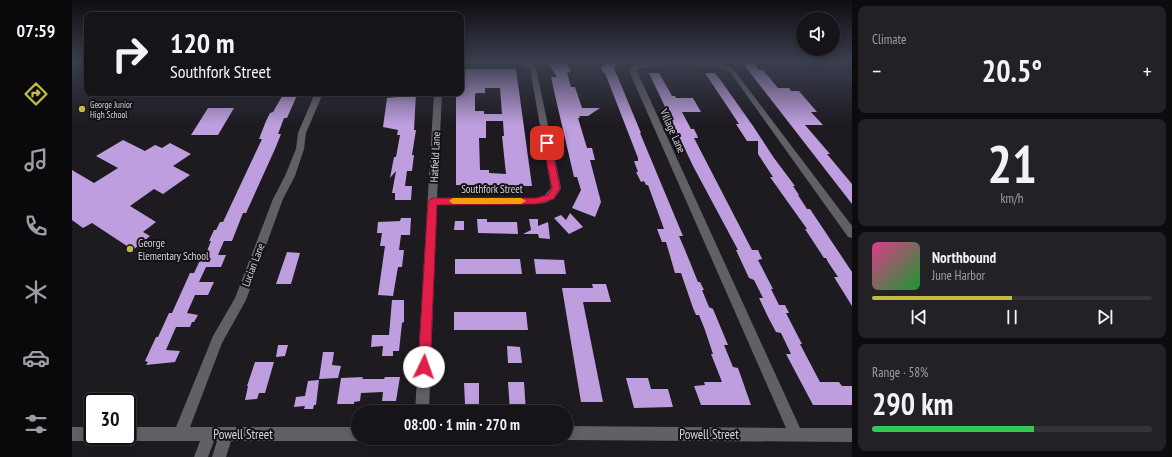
<!DOCTYPE html>
<meta charset="utf-8">
<style>
:root{--surface:#161418;--page:#232125;--text:#f1f3f6;--muted:#9e9ea2;--line:#353337;--accent:#c3bd3f}
body{margin:0;font-family:"PT Sans Narrow",sans-serif;background:var(--page);color:var(--text);height:100vh;display:flex;flex-direction:column;font-size:15px;white-space:nowrap}
*{box-sizing:border-box;margin:0}
p{font-size:13px;color:var(--muted)}
.icon{flex:none;width:22px;height:22px;fill:none;stroke:currentColor;stroke-width:2;stroke-linecap:round;stroke-linejoin:round}
.map{position:relative;flex:1;overflow:hidden}
.sheet{display:flex;flex-direction:column;gap:6px;padding:6px;background:#0c0b0d;width:320px}
.sheet>*{flex:none}
.hud{position:absolute;left:12px;top:12px;width:380px;height:84px;border-radius:8px;box-shadow:0 2px 10px #0003,0 0 0 1px var(--line);background:#161418;color:var(--text);overflow:hidden}
.controls{position:absolute;left:724px;top:12px;display:grid;gap:8px}
.controls a{display:grid;place-items:center;width:44px;height:44px;border-radius:50%;background:var(--surface);box-shadow:0 2px 10px #0003,0 0 0 1px var(--line);font-size:20px}
.speed{position:absolute;left:12px;top:393px;display:flex;gap:8px;font-size:20px;font-weight:700;text-align:center}
.speed>*{display:grid;place-content:center;width:52px;height:52px;border-radius:50%;background:var(--surface);box-shadow:0 2px 10px #0003,0 0 0 1px var(--line);line-height:1}
.speed .limit{border:2px solid #111;border-radius:6px;background:#fff;color:#111}
.pin{position:absolute;display:grid;place-items:center;width:34px;height:34px;color:#fff;margin:-17px;border-radius:8px;box-shadow:0 2px 6px #0006}
.me{position:absolute;width:44px;margin:-22px;rotate:3deg;stroke-linejoin:round;filter:drop-shadow(0 0 3px #0008)}
.turn{display:flex;align-items:center;gap:14px;height:84px;padding:0 20px;font-size:18px}
.turn .icon{width:52px;height:52px;stroke-width:2.5}
.turn b{display:block;font-size:28px;line-height:34px}
.big{font-size:30px;font-weight:700;line-height:1.1}
.sheet .tile{flex:1;display:flex;flex-direction:column;justify-content:center;gap:6px;min-width:0;padding:0 14px;border-radius:8px;background:var(--page)}
.sheet .dial{align-items:center;gap:0}
.dial b{font-size:52px;line-height:1}
.song{display:flex;align-items:center;gap:12px}
.cover{width:48px;height:48px;border-radius:6px;background:linear-gradient(135deg,hsl(330 70% 55%),hsl(130 70% 35%))}
.played{height:4px;border-radius:2px;background:linear-gradient(90deg,var(--accent) 50%,var(--line) 50%)}
.keys{display:flex;justify-content:space-around;direction:ltr}
.heat{display:flex;justify-content:space-between;align-items:center;font-size:22px;direction:ltr}
.charge{height:6px;border-radius:3px;background:linear-gradient(90deg,#34c759 58%,var(--line) 0)}
.trip{position:absolute;left:279px;top:405px;width:222px;height:40px;border-radius:20px;background:var(--surface);box-shadow:0 2px 10px #0003,0 0 0 1px var(--line);font-weight:700;line-height:40px;text-align:center}
main{display:flex;flex:1;min-height:0}
.dock{display:flex;flex-direction:column;width:72px;justify-content:space-around;align-items:center;background:#09080a;color:var(--muted)}
.dock .icon{width:28px;height:28px}
.dock .active{color:var(--accent)}
.dock b{font-size:18px;color:var(--text)}
.map>svg:first-child{display:block}
.building{fill:#be9ede;fill-rule:evenodd}
.lines{fill:none;stroke-linecap:round;stroke-linejoin:round}
.minor{fill:#635f66;fill-rule:evenodd}
.route{fill:#e11d48;stroke:#92132f}
.slow{fill:#f59e0b}
.poi-dot{fill:#c3bd3f;stroke:#141117;stroke-width:1.5}
.labels{text-anchor:middle;dominant-baseline:central;stroke-width:4;stroke-linejoin:round;paint-order:stroke}
.far-poi-label{font-size:9px;fill:#d7d5d9;stroke:#141117;text-anchor:start}
.street-label{font-size:11px;fill:#d7d5d9;stroke:#141117}
.poi-label{font-size:11px;fill:#d7d5d9;stroke:#141117;text-anchor:start}
.near-street-label{font-size:13px;fill:#d7d5d9;stroke:#141117}
</style>
<main>
<nav class="dock">
<b>07:59</b>
<svg class="icon active" aria-label="directions" viewBox="0 0 24 24"><path d="M12 3l9 9-9 9-9-9zM9 14v-3h6M13 9l2 2-2 2"/></svg>
<svg class="icon" aria-label="music" viewBox="0 0 24 24"><path d="M9 18V5l10-2v13"/><circle cx="6" cy="18" r="3"/><circle cx="16" cy="16" r="3"/></svg>
<svg class="icon" aria-label="phone" viewBox="0 0 24 24"><path d="M5 4h4l2 5-3 2q2 4 5 5l2-3 5 2v4C11 20 4 13 5 4z"/></svg>
<svg class="icon" aria-label="climate" viewBox="0 0 24 24"><path d="M12 3v18M4 7l16 10M4 17L20 7"/></svg>
<svg class="icon" aria-label="car" viewBox="0 0 24 24"><path d="M5 17H2v-5l4-1 3-4h7l3 4 3 1v5h-3M9 17h6M6 11h13"/><circle cx="7" cy="17" r="2"/><circle cx="17" cy="17" r="2"/></svg>
<svg class="icon" aria-label="filters" viewBox="0 0 24 24"><path d="M4 7h16M4 17h16"/><circle cx="9" cy="7" r="2"/><circle cx="15" cy="17" r="2"/></svg>
</nav>
<div class="map">
<svg width="780" height="457" viewBox="0 0 780 457">
<rect width="100%" height="100%" fill="#1d1a20"/>
<path class="building" d="M475 61H492L499 71 495 72 499 87H503L510 108H528L516 116H507L508 118H506L515 148H520L523 160H518L529 202 523 217 500 208 509 190 505 177H502L482 91 479 77H485Z
M537 61H550L542 68 569 133H568L611 236H607L613 250 626 282H628L632 290H630L637 307 641 309 656 345H652L661 367 666 368 679 405H629L622 386 633 385 632 382H650L639 354H641L633 330 627 315H624L621 308 609 273H603L594 242H590L585 229H592L576 185H574L572 181 569 182 564 172H566L562 161H566V158L533 73H531L529 67Z
M669 61H679L687 70H691L706 88H717L719 91H727L745 112H739L751 125H733L758 154H755L780 184V204Z
M389 69H444L460 186 384 185V93H389ZM413 88H428L430 114H412V111H403V95L404 93H413ZM414 121H431L432 136H430L434 174 417 173V170H408L407 138H414Z
M577 73H587L600 96H603L604 98H621L629 112H610L619 129H622L625 135 626 138H622L680 250H686L690 259 686 260 701 289H699L707 305H713L717 313H714L730 344H728L748 382H767L770 386H780V405H741L714 354H719L709 333 704 332 696 317 687 298H691L682 280 677 278 664 250H666L621 166Z
M633 73H643L650 82 681 126 702 158 723 186H721L727 195H726L735 209H738L780 272V306L762 277H766L756 262 754 258H752L733 229H735L698 177H701L686 154V141H675L664 124H667Z
M212 93H226L215 118H212L206 134H209L203 149 174 213H171L160 241H152L146 255H154L149 267H134L127 282H142L136 295H123L115 313 126 315 122 322H120L118 327H104L94 350 108 351 103 362 74 365 76 362 73 361 84 337H86L97 313H100L118 273H122L130 256H133L139 241H137L142 230H144L148 222H151L190 139H187L194 121 198 113 201 112Z
M328 93H344L342 130H344L340 155H342L340 171H335L333 186H340L339 200H323V193H320L324 171 318 178 322 157H324L328 135H325L326 130 311 127 315 98 325 97Z
M136 108H162L146 135H119Z
M51 140 73 151 83 145 90 148 98 143 119 154 101 166 118 175 91 194 82 189 58 206 84 222 71 232 78 236 61 250 20 223 11 228 0 220V170L22 183 46 168 24 156Z
M498 213 511 227 497 234 482 218 489 215 494 220Z
M329 218H339L338 235H329L327 250H332L330 267H326L321 296 306 295 313 246H308L310 233H305L306 222 328 221Z
M405 219H415V222H445L446 234 406 233Z
M457 219H466V226L476 222 478 239 467 238 466 234H451L459 230Z
M383 221H392V230H382Z
M215 252 228 253 219 284H204Z
M383 259H448L450 274H383Z
M462 259 492 260 494 274H464Z
M520 284H534L539 302H511L531 402H509L490 288H521Z
M320 300H332V322L330 323 327 351H321V356H310L311 346 299 347 300 335H317Z
M382 312H454L456 330H382Z
M206 345H216L213 356 204 357Z
M435 346 448 347 450 363H436Z
M251 352H262L260 365 269 366 266 378 247 379Z
M183 362H202L193 393H187L185 399 173 400 176 386H175Z
M291 377 290 379H312L313 377H328L324 401H310L311 392 289 393 288 401 282 402V404H265L269 378Z
M554 378H576L579 389H596L601 407 562 408Z
M247 380 244 405H242L241 409H232L233 406 222 407 224 397 233 396 236 381Z
M436 382H452L454 412H438Z
M392 383H407V404H393Z"/>
<g class="lines">
<path class="minor" d="M443 61 456 62 464 68 489 188C484 199 477 203 465 204H365L357 412H343L362 93H370L365 198H465L473 195 479 188 458 69Z
M606 62C624 62 646 60 662 70L780 226V238L776 237 658 72C641 62 586 64 566 69L565 71 728 428H780V442L494 440 489 438H494V426L714 428 557 71 562 66 580 63Z
M243 93H251L234 133 232 149 223 176 211 199 174 300 150 343 118 427H286V438L291 439 286 441H159L154 457H140L145 441H142L136 457H122L128 441H55L50 439 49 436H55V427H104L141 336 163 298 201 199 213 176 224 149 226 133Z
M0 427H21V436H27L26 439 21 441H0Z"/>
</g>
<linearGradient id="sky" x2="0" y2="1"><stop stop-color="#100e12"/><stop offset="0.49" stop-color="#3a3e4e"/><stop offset="1" stop-color="#3a3e4e" stop-opacity="0"/></linearGradient>
<rect width="780" height="125" fill="url(#sky)"/>
<path class="route" d="M475 140 479 143 488 188 482 199 464 204 365 205 358 367 356 371 352 373 348 371 346 367 356 201 361 198H464L476 195 480 188 471 143Z"/>
<path class="slow" d="M381 198H449L454 201 449 204H381L377 201Z"/>
<g class="poi-dot">
<circle cx="10" cy="109" r="4"/>
<circle cx="58" cy="249" r="4"/>
</g>
<g class="labels">
<g class="far-poi-label">
<text x="18" y="104">George Junior<tspan x="18" dy="10">High School</tspan></text>
</g>
<g class="street-label">
<text transform="translate(601 131) rotate(66)">Village Lane</text>
<text transform="translate(363 157) rotate(-87)">Hatfield Lane</text>
<text x="420" y="189">Southfork Street</text>
<text transform="translate(181 265) rotate(-69)">Lucian Lane</text>
</g>
<g class="poi-label">
<text x="66" y="243">George<tspan x="66" dy="13">Elementary School</tspan></text>
</g>
<g class="near-street-label">
<text x="171" y="434">Powell Street</text>
<text x="637" y="434">Powell Street</text>
</g>
</g>
</svg>
<div class="controls">
<a><svg class="icon" aria-label="sound" viewBox="0 0 24 24"><path d="M4 9h4l5-4v14l-5-4H4zM17 9q2 3 0 6"/></svg></a>
</div>
<div class="speed"><div class="limit">30</div></div>
<div class="pin" style="left:475px;top:143px;background:#d93025"><svg class="icon" aria-label="arrive" viewBox="0 0 24 24"><path d="M6 21V4h12l-3 4 3 4H6"/></svg></div>
<svg class="me" style="left:352px;top:367px" viewBox="-20 -20 40 40"><circle r="19" fill="#fff"/><path d="M0-13L10 11 0 6-10 11z" fill="#e11d48"/></svg>
<div class="trip">08:00 · 1 min · 270 m</div>
<div class="hud">
<div class="turn"><svg class="icon" aria-label="right" viewBox="0 0 24 24"><path d="M7 20v-9h11M14 6l5 5-5 5"/></svg><div><b>120 m</b>Southfork Street</div></div>
</div>
</div>
<section class="sheet">
<div class="tile"><p>Climate</p>
<div class="heat"><a>−</a><b class="big">20.5°</b><a>+</a></div>
</div>
<div class="tile dial"><b>21</b><p>km/h</p></div>
<div class="tile">
<div class="song"><i class="cover"></i><div><b>Northbound</b><p>June Harbor</p></div></div>
<div class="played"></div>
<div class="keys"><svg class="icon" aria-label="previous" viewBox="0 0 24 24"><path d="M18 5L8 12l10 7zM5 5v14"/></svg><svg class="icon" aria-label="pause" viewBox="0 0 24 24"><path d="M8 5v14M16 5v14"/></svg><svg class="icon" aria-label="next" viewBox="0 0 24 24"><path d="M6 5l10 7-10 7zM19 5v14"/></svg></div>
</div>
<div class="tile"><p>Range · 58%</p><b class="big">290 km</b><div class="charge"></div></div>
</section>
</main>
